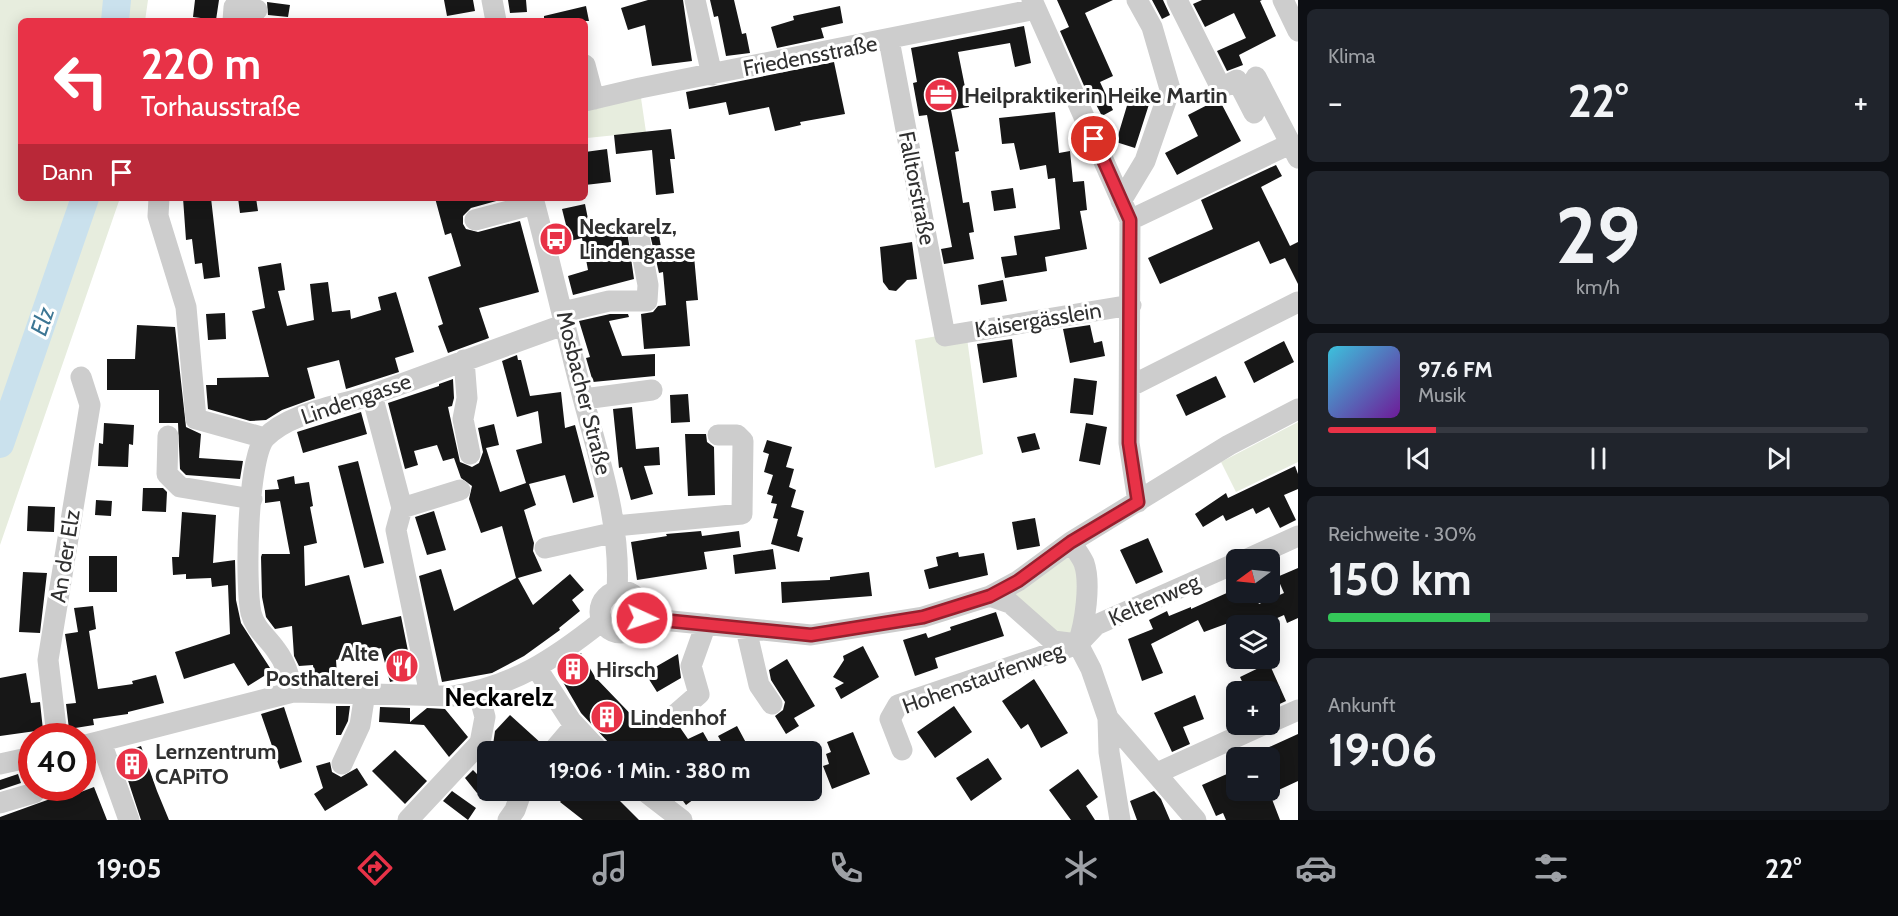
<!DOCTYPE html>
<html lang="de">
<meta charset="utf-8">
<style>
:root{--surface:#171b24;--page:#20242c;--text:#f1f3f6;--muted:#9ea1a6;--line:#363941;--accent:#e83247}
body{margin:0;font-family:Cabin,sans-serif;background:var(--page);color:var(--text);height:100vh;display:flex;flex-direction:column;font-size:22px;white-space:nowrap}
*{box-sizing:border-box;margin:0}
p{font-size:20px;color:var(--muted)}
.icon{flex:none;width:33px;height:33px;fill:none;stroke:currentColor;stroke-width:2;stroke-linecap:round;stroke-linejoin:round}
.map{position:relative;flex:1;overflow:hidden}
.sheet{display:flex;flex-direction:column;gap:9px;padding:9px;background:#0d0f14;width:600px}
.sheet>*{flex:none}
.top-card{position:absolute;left:18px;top:18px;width:570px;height:183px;border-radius:9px;box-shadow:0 3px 15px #0003;background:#e83247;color:#fff;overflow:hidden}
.needle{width:39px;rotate:255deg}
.buttons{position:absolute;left:1226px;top:549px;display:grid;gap:12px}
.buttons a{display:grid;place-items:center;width:54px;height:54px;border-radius:9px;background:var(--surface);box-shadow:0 3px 15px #0003;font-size:30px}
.speed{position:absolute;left:18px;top:723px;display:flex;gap:12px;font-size:30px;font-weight:700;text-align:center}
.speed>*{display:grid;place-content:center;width:78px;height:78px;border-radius:50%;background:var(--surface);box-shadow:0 3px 15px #0003;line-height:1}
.speed .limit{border:9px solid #d22;background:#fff;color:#111}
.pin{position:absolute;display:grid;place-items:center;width:51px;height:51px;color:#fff;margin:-26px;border:3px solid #fff;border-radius:50%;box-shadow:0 2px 6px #0007}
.me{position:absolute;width:66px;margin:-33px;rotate:93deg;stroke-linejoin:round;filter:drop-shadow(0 0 4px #0008)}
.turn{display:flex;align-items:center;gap:21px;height:126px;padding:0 24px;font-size:27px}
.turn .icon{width:78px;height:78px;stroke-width:2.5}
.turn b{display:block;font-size:42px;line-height:51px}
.then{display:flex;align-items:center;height:57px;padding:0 24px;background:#0003;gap:12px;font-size:22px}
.big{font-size:45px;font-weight:700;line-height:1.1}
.sheet .widget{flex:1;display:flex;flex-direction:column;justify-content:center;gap:9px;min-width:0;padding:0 21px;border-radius:9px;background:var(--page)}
.sheet .dial{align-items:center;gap:0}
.dial b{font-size:78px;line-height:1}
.song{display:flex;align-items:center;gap:18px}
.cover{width:72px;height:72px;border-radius:9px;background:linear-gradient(135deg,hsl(190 70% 55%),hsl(280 70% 35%))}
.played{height:6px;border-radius:3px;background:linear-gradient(90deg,var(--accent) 20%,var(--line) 20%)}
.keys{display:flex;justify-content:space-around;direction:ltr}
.heat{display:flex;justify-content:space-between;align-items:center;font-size:33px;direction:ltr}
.charge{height:9px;border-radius:4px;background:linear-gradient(90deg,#34c759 30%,var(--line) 0)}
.trip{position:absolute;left:477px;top:741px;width:345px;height:60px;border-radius:9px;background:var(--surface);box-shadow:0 3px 15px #0003;font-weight:700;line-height:60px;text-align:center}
.dock{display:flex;height:96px;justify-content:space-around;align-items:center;background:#090b0e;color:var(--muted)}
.dock .icon{width:42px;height:42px}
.dock .active{color:var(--accent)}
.dock b{font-size:27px;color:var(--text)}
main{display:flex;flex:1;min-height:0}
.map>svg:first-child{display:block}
.green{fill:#e7edde}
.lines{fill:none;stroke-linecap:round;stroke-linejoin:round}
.river{stroke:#cae1ed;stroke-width:28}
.building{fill:#171717}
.minor{stroke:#cdcdcd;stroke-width:21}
.route-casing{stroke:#97202e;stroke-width:15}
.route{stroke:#e83247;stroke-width:10}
.labels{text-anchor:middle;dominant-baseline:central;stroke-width:6;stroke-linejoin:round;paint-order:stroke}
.street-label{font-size:22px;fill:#303030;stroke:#fff}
.poi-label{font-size:22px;font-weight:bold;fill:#303030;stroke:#fff;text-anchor:start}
.water-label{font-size:24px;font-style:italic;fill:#3c7694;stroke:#fff}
.quarter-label{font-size:26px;font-weight:bold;fill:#000;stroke:#fff}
</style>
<main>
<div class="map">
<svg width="1298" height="820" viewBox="0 0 1298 820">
<rect width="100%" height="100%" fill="#fff"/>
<path class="green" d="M0 0H148L145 21H21V198H120L0 545Z
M641 98 646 132 587 138 585 109Z
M966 331 983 454 935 468 915 340Z
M1298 422V462L1236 492 1221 462Z
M1071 542 1083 562 1078 644 1010 603 1018 581Z"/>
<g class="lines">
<path class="river" d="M115 21 117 0
M0 444 85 198"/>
</g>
<path class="building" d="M195 0H219L216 20 193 17Z
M444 0H473L475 11 447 16Z
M508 0H526L527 12 510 13Z
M648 0H683L692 61 652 66 645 25 628 30 621 8Z
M710 0H734L742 34 746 33 750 53 726 56 718 16 714 17Z
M1057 0H1113L1085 13 1113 76 1100 82 1113 110 1102 116 1087 87 1085 88 1060 31 1069 27Z
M1152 0H1163L1170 15 1162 19Z
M1202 0H1262L1260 1 1276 36 1239 55 1243 65 1227 71 1217 51 1246 38 1234 13 1205 27 1193 4Z
M267 2 290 5 288 17 268 15Z
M586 6 589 21H544V16Z
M840 6 843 23 821 28 824 38 777 48 771 27 794 20 793 16Z
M1024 26 1031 63 1015 67 1010 43 958 52 969 107 951 110 959 151 955 152 963 203 969 202 974 232 969 233 974 259 944 264 941 249 952 247 927 115 919 116 913 83 917 82 911 48Z
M834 62 845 114 800 122 801 125 775 131 769 107 729 115 726 102 689 109 686 92Z
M1132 89 1152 95 1135 148 1116 142Z
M1217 100 1220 101 1241 141 1177 175 1165 153 1198 136 1188 115Z
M1055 112 1059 153 1070 151 1073 182 1084 181 1087 210 1080 211 1087 249 1045 257 1047 271 1005 278 1001 257 1017 255 1014 236 1060 229 1055 178 1048 179 1046 165 1020 170 1014 143 1002 144 999 118Z
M671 129 675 159H670L674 193 656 195 652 150 616 154 614 135Z
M607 149 611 182 585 185V152Z
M1276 165 1282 176 1261 187 1290 246 1298 242V284L1285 258 1270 264 1259 241 1160 284 1148 258 1213 229 1201 200Z
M1013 188 1016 208 994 211 991 191Z
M183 198H211L220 277 204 279 202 263 195 264 192 239 186 240Z
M238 198H256L258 211 240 213Z
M435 198H507L471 208 463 216V224L466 229 478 232 520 221 539 292 479 308 489 338 448 353 438 326 443 324 428 277 461 266 451 233 445 235Z
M585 204 590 229 626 223 634 279 573 295 568 276 588 270 582 238 558 244 555 233 567 229 562 209Z
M658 229 663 260 694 256 698 300 686 301 690 346 644 349 641 314 653 312 658 306 666 305 663 272 659 273 649 230Z
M912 242 917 279 907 280 896 291 889 290 883 282 880 247Z
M281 263 285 290 278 291 287 326 314 320 310 284 328 282 332 312 350 310 351 319 381 310 378 297 396 292 414 352 395 358 399 372 346 389 339 360 307 368 315 398 282 410 266 420 250 421 208 409 206 385H217V378L269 377 252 311 265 308 258 267Z
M1003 280 1007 301 981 305 978 285Z
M225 313 226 339 208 340 206 314Z
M610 314H628L629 317 609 321 622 356 655 354V376L593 382 586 358 590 357 579 321Z
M137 325 175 327 186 427 201 434 199 458 243 461 240 479 186 475 180 469 178 423H159V390H107V359H135Z
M1090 325 1094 343 1102 341 1105 356 1070 363 1063 329Z
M1012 339 1017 377 983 383 977 344Z
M1284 341 1294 362 1254 383 1244 362Z
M517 355 518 360H521L530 396 561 392 565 428 575 425 594 497 573 503 565 475 529 484 536 505 524 510 534 543 533 551 542 571 518 578 533 605 570 574 584 590 572 600 580 611 559 628 560 630 524 656 492 673 442 682 419 576 441 569 454 611 516 578 502 526 481 533 469 499 472 486 461 478 454 458 443 461 437 445 414 451 418 465 405 469 388 403 439 386V384L453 379 454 398 452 406 448 407 460 462 472 467 479 463 483 452 478 428 494 424 499 445 486 448 500 492 526 483 516 450 542 443 538 411 517 417 502 361Z
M1216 376 1226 397 1186 416 1176 395Z
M1074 378 1097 381 1093 415 1070 413Z
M688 394 690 422 671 423 670 395Z
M632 407 636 449 659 447 660 465 644 466 653 494 631 500 622 467 619 468 613 409Z
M361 412 367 434 303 453 297 432Z
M104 423 134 425 133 445 129 444 128 467 98 466 99 443 103 444Z
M1086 423 1107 427 1100 465 1079 461Z
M1035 433 1040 449 1022 453 1017 437Z
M685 434H706L707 442 714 447 715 495 688 496Z
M767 440 792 447 786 467 794 469 789 487 796 490 791 507 804 511 797 536 803 538 799 552 771 544 778 519 773 518 777 504 771 503 773 496 767 494 773 475 764 472 769 454 763 452Z
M358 461 384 563 364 568 338 466Z
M1295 466 1298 474V489L1284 495 1296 520 1280 528 1269 507 1256 514 1253 508 1226 521 1223 515 1203 527 1195 514 1226 493 1228 498Z
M294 476 295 484 309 482 313 506 310 507 317 543 304 546 305 586 349 575 362 625 401 616 413 676 390 682 381 648 336 660 337 674 314 676 313 665 299 666 294 656 292 626 275 629 266 617 262 597 261 557 262 554H290L280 501 265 503V490L279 489 277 480Z
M143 488H163L167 492 166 512 142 511Z
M96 500 112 501 111 516 95 515Z
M28 506 55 507 54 532 27 531Z
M434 511 446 550 427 555 415 517Z
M182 512 216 515 213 563 235 560 236 600 241 623 272 671 248 686 234 663 184 679 175 652 230 634 228 585 212 587 211 578 186 579V574L173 575 172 557H179Z
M1035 518 1040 546 1017 550 1012 522Z
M701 531 702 536 739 531 741 547 704 552 707 569 637 580 631 542 667 536 666 534Z
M1148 538 1163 572 1136 584 1120 550Z
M773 549 776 569 735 574 733 555Z
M958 552 959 557 984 553 988 575 929 589 924 570 938 566 936 557Z
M89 556H117V592H89Z
M1298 568V618L1287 623 1284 615 1268 622 1265 615 1245 625 1242 618 1204 632 1198 620 1151 644 1163 673 1142 681 1128 639 1153 629 1149 620 1167 611 1169 616 1191 607V609L1229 592H1253L1259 604 1284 593 1277 577Z
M23 572 47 573 40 633 19 632Z
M869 572 872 596 782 603 781 582 830 580V577Z
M93 606 96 629 89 631 98 689 133 684 132 681 156 675 164 703 128 712V714L93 719 94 725 69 729 66 704 76 703 65 634 78 632 74 608Z
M996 612 1004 636 935 658 938 668 915 676 903 640 926 633 928 638 951 630 950 627Z
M863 646 879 677 841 699 835 688 844 683 833 677 844 660 843 656Z
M581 653 595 677 644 728 664 716 671 726H679L688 739 703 732 711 746 696 752H661L669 748 664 741 650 752H613L609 743 581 713 556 670Z
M678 654 681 678 657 692 645 673Z
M787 659 815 706 794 718 799 726 786 734 775 716 783 710 785 702 771 680 769 670Z
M1269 663 1286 701 1269 709V692H1247L1240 677Z
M26 673 31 703 40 702 43 730 0 736V678Z
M1034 679 1068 733 1041 748 1028 724 1021 729 1002 701Z
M1195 695 1204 719 1183 727 1190 744 1172 752 1154 713Z
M336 706H350L348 721 341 735H336Z
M954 706 972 732 935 758 917 732Z
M284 707 302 762 280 769 261 714Z
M380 707 410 708V722L427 708 445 709 468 737 449 757 424 725 379 722Z
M510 715 542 744 540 752H500L493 745 495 731Z
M737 726 751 752H727L718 736Z
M853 732 870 774 832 789 823 766 829 764 826 754 831 752 827 742Z
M1298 734V781L1270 794 1280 820H1226L1223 813 1216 816 1202 785 1236 770V790L1269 791V753L1267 748Z
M141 746 157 791 169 820H141L119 753Z
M395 750 427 781 405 804 372 771Z
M988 758 1002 779 971 801 956 778Z
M330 762 332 772 341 777 357 768 368 785 325 811 314 794 323 788 316 766Z
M1078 769 1098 797 1086 806 1095 820H1071L1049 790Z
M473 770 487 784 477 793 465 778Z
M18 774 21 783 0 790V780Z
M94 787 107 820H0V817L64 794 65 798Z
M570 790H609L639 820H583L560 802Z
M675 790H706L686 805Z
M452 791 476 808 468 820 443 801Z
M1154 791 1161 799 1170 820H1137L1130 801Z"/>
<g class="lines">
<path class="minor" d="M492 0 496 21
M695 0 712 75
M1032 0 1130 220 1129 443 1138 502
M1177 0 1221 88 1237 80 1254 113
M1283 0 1298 31
M233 21 234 7 257 10
M889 40 945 336 1131 305
M585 65 594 99
M1256 77 1298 158
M585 101 640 88 1036 9
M159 198 158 216 186 307 196 419 265 438
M533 198C551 265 566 332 583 398 600 462 621 524 617 591
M1121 201 1145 161 1170 89 1152 27 1137 0
M475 220 534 204
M1130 220 1290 144
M563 312 609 301H647L648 285 639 237
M464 360 467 398 463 419 470 454
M1131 386 1298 302
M372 395 402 508 396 530 430 695
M584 399 652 390
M168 436 167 474 180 487 252 499
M402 508 460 490
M615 526 742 514 743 441 737 435H718
M1071 542C1075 549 1081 556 1084 563 1091 583 1085 624 1078 643
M545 548 616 532
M1245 560 1298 536
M600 612a21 21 0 1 1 42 0a21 21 0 1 1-42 0Z
M990 596 1010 603 1053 641 1078 644 1091 669 1108 718 1109 752 1120 820
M642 618 811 635 923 617 990 596 1018 581 1071 542 1229 445 1298 409
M746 629 759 685 772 704
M536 667 571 721 600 752
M293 692C289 676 286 663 276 650 267 637 255 629 251 613 245 585 247 459 265 438 289 412 341 406 374 394 438 371 501 347 566 324
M676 714 699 694 691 666 706 624
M1108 718 1196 820
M1269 723 1298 710
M57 736 48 660 90 405 81 377
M101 742 129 820
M82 746 293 692 453 696C515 685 553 660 602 621
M902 750 890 719 898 705 1078 644 1096 625 1236 563
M552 752 575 725
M0 764 32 757
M342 764 360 725 365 693
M1157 773 1265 724
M643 790 682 820
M0 803 34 793 35 788
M408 820 480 743 485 717 478 691
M508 820 515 810 522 790"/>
</g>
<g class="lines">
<defs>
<path id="route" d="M642 618 811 635 923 617 990 596 1018 581 1071 542 1138 502 1129 443 1130 220 1094 139"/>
</defs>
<use href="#route" class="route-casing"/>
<use href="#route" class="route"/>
</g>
<defs>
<symbol id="office-disc" viewBox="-11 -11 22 22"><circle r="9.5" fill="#e83247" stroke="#fff"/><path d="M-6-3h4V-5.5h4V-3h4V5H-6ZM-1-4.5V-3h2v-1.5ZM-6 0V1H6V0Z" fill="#fff"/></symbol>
<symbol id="bus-disc" viewBox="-11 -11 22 22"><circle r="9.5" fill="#e83247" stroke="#fff"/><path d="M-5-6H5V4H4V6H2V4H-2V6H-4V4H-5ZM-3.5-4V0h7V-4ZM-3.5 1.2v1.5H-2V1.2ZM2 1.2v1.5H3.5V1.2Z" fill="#fff"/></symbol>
<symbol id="restaurant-disc" viewBox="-11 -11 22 22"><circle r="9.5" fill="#e83247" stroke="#fff"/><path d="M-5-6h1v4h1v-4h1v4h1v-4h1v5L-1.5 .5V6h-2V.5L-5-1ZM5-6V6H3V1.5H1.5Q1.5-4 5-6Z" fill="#fff"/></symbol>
<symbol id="building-disc" viewBox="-11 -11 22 22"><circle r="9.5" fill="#e83247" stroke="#fff"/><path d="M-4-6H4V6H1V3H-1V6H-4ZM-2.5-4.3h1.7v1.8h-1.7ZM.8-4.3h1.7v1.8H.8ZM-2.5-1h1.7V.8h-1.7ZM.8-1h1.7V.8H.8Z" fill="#fff"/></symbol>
</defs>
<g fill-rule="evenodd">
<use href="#office-disc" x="922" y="76" width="38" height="38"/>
<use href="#bus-disc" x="537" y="220" width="38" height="38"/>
<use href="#restaurant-disc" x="383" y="647" width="38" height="38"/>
<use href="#building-disc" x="554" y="650" width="38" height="38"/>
<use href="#building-disc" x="588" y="698" width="38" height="38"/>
<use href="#building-disc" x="113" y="745" width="38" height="38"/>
</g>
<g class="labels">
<g class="street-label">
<text transform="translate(810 56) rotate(-11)">Friedensstraße</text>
<text transform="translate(917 188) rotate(79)">Falltorstraße</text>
<text transform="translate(1038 320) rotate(-9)">Kaisergässlein</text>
<text transform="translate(584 393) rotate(76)">Mosbacher Straße</text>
<text transform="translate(356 399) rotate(-19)">Lindengasse</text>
<text transform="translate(65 556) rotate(-81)">An der Elz</text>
<text transform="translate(1154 600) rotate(-24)">Keltenweg</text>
<text transform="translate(983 678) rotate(-20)">Hohenstaufenweg</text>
</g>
<g class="poi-label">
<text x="964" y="95">Heilpraktikerin Heike Martin</text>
<text x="579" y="226">Neckarelz,<tspan x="579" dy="25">Lindengasse</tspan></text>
<text x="379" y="653" text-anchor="end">Alte<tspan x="379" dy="25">Posthalterei</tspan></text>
<text x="596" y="669">Hirsch</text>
<text x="630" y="717">Lindenhof</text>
<text x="155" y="751">Lernzentrum<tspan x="155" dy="25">CAPiTO</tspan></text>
</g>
<g class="water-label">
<text transform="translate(42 321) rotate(-71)">Elz</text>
</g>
<g class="quarter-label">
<text x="499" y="697">Neckarelz</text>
</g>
</g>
</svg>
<div class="buttons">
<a><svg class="needle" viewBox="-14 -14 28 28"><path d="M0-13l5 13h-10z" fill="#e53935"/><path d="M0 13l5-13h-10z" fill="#9ea1a6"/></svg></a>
<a><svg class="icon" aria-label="layers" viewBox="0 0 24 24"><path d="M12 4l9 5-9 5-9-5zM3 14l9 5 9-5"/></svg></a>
<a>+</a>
<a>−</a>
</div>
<div class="speed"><div class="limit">40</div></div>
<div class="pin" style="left:1094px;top:139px;background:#d93025"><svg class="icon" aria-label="arrive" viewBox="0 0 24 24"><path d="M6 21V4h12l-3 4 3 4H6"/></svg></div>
<svg class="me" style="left:642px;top:618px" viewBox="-20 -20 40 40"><circle r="17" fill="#e83247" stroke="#fff" stroke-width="3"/><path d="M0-11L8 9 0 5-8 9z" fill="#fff"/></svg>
<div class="trip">19:06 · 1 Min. · 380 m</div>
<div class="top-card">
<div class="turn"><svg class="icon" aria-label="left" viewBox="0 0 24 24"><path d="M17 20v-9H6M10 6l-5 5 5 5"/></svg><div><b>220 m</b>Torhausstraße</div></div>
<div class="then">Dann<svg class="icon" aria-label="arrive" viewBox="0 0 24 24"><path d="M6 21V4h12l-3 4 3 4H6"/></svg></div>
</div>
</div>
<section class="sheet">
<div class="widget"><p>Klima</p>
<div class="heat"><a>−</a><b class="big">22°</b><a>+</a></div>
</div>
<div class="widget dial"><b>29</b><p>km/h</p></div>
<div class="widget">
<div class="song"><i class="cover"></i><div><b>97.6 FM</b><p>Musik</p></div></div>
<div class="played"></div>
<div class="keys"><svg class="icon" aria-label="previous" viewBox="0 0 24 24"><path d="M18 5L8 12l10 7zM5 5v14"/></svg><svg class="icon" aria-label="pause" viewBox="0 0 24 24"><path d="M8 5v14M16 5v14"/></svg><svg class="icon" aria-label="next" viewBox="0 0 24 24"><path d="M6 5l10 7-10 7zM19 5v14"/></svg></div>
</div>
<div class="widget"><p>Reichweite · 30%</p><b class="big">150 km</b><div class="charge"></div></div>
<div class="widget"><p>Ankunft</p><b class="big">19:06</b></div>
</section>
</main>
<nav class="dock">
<b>19:05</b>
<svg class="icon active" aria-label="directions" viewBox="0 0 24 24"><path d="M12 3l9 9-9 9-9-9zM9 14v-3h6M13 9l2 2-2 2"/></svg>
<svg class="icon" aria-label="music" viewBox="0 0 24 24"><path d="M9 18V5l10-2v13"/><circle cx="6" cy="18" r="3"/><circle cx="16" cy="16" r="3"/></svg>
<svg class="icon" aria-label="phone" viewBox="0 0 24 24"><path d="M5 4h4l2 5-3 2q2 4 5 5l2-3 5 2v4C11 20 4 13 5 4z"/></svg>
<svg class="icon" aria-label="climate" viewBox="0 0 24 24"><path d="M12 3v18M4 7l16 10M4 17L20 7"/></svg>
<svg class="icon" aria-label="car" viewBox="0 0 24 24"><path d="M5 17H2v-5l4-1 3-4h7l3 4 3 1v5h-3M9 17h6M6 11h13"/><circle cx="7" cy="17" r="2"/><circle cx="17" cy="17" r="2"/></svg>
<svg class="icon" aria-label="filters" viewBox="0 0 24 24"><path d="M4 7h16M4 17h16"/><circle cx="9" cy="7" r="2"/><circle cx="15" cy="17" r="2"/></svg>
<b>22°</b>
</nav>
